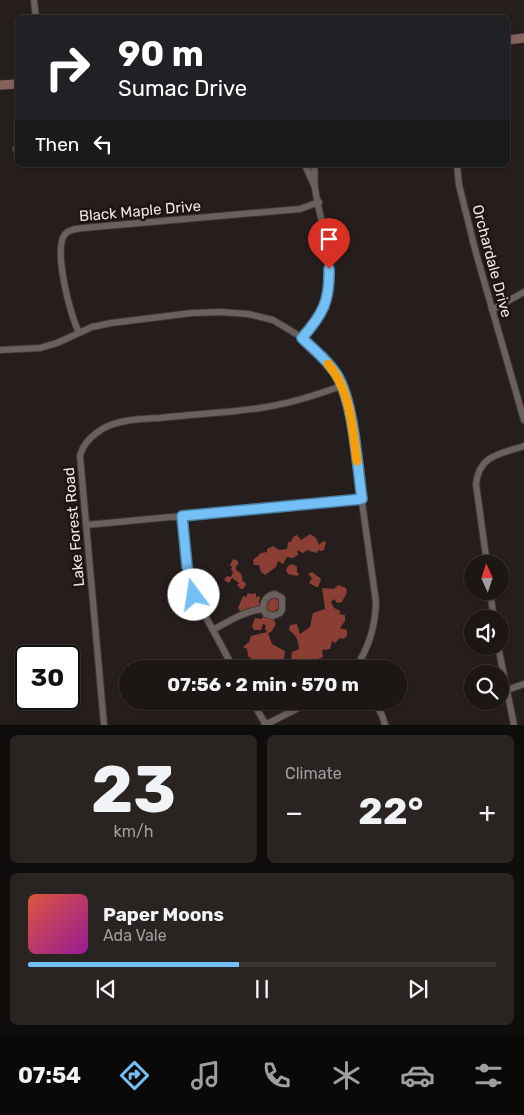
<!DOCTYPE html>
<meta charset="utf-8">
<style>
:root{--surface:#1c1615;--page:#292322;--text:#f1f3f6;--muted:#a09fa0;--line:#3a3534;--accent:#74c0f6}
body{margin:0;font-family:Rubik,sans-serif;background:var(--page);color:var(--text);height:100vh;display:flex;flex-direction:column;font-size:19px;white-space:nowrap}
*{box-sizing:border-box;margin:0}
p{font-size:16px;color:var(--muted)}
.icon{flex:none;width:28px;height:28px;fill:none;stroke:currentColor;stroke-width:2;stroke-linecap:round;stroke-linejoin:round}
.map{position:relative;height:725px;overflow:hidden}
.side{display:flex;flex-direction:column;gap:10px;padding:10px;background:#0f0c0c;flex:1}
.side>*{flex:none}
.hud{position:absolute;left:15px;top:15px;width:495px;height:152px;border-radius:8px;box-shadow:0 1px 4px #0004,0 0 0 1px var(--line);background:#202124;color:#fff;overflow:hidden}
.needle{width:32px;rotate:357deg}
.tools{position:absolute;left:464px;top:555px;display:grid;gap:10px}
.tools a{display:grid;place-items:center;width:45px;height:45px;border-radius:50%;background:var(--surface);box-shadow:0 1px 4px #0004,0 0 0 1px var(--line);font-size:25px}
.speed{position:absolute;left:15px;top:645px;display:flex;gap:10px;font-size:25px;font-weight:700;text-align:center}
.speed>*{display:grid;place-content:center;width:65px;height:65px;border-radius:50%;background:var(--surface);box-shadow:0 1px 4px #0004,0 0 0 1px var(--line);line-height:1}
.speed .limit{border:2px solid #111;border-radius:8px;background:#fff;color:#111}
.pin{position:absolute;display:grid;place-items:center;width:42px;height:42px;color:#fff;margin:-51px -21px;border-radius:50% 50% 50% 0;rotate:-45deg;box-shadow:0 0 5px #0007}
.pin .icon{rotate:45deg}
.me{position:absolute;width:55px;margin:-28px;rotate:346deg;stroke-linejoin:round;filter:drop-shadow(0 0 4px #0008)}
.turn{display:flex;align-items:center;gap:18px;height:105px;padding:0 20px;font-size:22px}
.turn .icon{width:65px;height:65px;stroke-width:2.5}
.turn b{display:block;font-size:35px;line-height:42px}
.then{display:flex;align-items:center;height:48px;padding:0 20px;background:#0003;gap:10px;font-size:19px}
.big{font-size:38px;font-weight:700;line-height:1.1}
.side .card{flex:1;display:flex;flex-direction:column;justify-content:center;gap:8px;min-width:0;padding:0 18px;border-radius:8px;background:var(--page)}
.side .dial{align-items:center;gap:0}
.dial b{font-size:65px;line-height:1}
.song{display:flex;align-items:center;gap:15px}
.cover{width:60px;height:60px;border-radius:8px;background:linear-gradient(135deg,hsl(10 70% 55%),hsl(300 70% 35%))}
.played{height:5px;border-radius:2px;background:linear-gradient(90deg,var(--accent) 45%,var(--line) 45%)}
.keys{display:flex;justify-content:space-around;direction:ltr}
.heat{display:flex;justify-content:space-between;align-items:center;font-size:28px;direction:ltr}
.side .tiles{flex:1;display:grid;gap:10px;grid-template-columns:1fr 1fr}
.card:last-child{grid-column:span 2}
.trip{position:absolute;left:119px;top:660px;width:288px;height:50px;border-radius:25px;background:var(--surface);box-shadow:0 1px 4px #0004,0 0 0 1px var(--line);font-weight:700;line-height:50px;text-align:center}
.tabs{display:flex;height:80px;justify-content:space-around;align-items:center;background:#0b0908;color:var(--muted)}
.tabs .icon{width:35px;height:35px}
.tabs .active{color:var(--accent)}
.tabs b{font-size:22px;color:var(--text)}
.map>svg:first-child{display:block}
.forest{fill:#8b3e33}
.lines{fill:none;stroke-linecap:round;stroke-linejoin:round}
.minor-casing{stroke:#403938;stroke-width:8}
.secondary-casing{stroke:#403938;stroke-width:10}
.minor{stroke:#6b605e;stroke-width:6}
.secondary{stroke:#85635d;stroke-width:9}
.route-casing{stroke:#4b7da0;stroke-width:12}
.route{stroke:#74c0f6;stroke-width:9}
.slow{stroke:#f59e0b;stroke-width:9}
.labels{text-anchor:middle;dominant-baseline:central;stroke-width:5;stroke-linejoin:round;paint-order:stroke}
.street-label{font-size:15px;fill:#ece6e5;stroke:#1d1513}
</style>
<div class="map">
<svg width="524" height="725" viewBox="0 0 524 725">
<rect width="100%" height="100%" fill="#261e1c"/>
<path class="forest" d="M310 534 316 538 319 545 323 541 326 542 324 550 322 551 319 550 316 553 307 550 303 553 297 550 298 555 293 558 287 557 283 564 278 561 276 567 265 575 261 572 259 565H254L253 560 261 553 267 552V549L273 546 279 550 287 549 288 542H291L293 537 297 535 301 540Z
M233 559 238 561V564L236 566V570C241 573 243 575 242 581L245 582 246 585 243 589H241L237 585 239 583 232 578 229 583 224 580 227 576 231 577 233 572 231 570 232 567 230 565Z
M293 564 297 567V572L299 574 297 576 288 574 286 570 288 566Z
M312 572 320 578 321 581 319 584V586L316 587 309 583 312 578 308 574Z
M338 585 346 588 347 592 342 602 337 603 334 599 331 602 334 608 341 611 339 614 345 615V621L340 628 347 630V636L343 639 340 638 335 643 332 641 330 649 322 650 323 657 318 659 321 665 319 669H307V666L303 669 291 661 292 652 299 649C298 640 297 636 289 630L290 625 297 624 300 634 310 627 313 613 325 609 322 588 334 589Z
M248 593 251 594 256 593V598L258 596 260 597 259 601 260 606 257 614 244 613 243 611H240L238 608 243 596 246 597Z
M277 596 281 601 279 608 270 614 266 611 268 599Z
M265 615 274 620 276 624 271 632 268 633 272 644 285 651 283 663 280 667 286 669H263L248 656 247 649 243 647 249 642 251 636 267 632 265 629 266 625 263 624 261 630H254L252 626 255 618 261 619Z
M258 701H290V704L286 705 275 701 267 709 256 703Z"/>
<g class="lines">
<defs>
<path id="minor" d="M34 0 36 18
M16 149H18
M305 165 314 185
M457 165 459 185 476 253 524 420
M492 310 524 292
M79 332C70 316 53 249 65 234 69 229 77 229 83 228L300 209 319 202
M303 338C312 327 321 317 326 303 338 267 320 224 315 188 314 181 315 173 314 165
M0 350 40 348 57 343 92 327 111 323 192 313 221 312 248 314 273 320 303 338 320 355 337 374 348 402 376 602C375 628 369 647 355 669
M182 516 187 566 194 595 234 669
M86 525 362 499
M487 564 476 484C479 455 500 454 524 446
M490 591 494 619
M213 630C229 621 244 611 263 609 263 601 267 595 275 594L282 598V610L280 613 273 616 266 614 263 609
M498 646 514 725
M507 690 524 684
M252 701 266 725
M374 701 382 715 385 725
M104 725 80 456C83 443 92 435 104 428 121 419 142 419 160 418 194 414 227 413 260 408 288 404 314 396 341 386
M265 725 312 701"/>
<path id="secondary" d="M508 40 524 38
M0 85 18 84"/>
</defs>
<use href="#minor" class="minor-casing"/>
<use href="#secondary" class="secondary-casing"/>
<use href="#minor" class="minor"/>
<use href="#secondary" class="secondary"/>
</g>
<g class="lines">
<defs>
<path id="route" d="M194 595 187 566 182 516 362 499C357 464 354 404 337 375 328 360 314 350 302 338 323 314 330 301 329 269"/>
</defs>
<use href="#route" class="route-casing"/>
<use href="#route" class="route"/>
<path class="slow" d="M328 364C351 391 352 427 357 461"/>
</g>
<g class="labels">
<g class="street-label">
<text transform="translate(140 211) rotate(-5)">Black Maple Drive</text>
<text transform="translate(492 261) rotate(75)">Orchardale Drive</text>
<text transform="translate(74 527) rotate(-95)">Lake Forest Road</text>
</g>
</g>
</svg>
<div class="tools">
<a><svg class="needle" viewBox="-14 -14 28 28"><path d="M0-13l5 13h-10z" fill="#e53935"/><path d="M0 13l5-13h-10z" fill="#a09fa0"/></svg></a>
<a><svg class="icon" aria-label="sound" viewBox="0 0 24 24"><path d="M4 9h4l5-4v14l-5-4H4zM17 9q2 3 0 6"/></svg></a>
<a><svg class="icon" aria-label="search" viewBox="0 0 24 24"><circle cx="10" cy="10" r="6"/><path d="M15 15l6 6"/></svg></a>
</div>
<div class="speed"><div class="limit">30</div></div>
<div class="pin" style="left:329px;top:269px;background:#d93025"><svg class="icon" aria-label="arrive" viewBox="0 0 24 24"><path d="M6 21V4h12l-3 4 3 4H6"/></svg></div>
<svg class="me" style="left:194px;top:595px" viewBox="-20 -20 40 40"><circle r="19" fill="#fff"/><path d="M0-13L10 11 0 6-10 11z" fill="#74c0f6"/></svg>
<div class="trip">07:56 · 2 min · 570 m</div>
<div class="hud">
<div class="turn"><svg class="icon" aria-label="right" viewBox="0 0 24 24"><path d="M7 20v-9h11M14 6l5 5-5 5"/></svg><div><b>90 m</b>Sumac Drive</div></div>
<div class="then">Then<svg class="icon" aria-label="left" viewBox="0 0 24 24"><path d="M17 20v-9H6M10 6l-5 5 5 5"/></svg></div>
</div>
</div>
<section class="side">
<div class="tiles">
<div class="card dial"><b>23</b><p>km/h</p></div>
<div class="card"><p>Climate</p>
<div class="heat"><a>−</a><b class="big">22°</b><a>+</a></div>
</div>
<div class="card">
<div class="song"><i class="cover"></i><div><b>Paper Moons</b><p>Ada Vale</p></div></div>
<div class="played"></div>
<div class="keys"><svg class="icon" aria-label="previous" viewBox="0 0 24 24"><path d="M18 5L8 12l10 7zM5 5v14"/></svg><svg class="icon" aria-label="pause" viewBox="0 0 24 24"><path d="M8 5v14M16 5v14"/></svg><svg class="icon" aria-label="next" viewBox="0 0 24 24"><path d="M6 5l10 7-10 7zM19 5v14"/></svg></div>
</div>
</div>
</section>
<nav class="tabs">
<b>07:54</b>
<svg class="icon active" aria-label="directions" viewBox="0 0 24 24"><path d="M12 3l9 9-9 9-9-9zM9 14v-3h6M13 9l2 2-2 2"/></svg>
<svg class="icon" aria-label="music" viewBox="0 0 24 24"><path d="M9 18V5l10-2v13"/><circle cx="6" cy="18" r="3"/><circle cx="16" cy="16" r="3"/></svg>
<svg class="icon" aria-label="phone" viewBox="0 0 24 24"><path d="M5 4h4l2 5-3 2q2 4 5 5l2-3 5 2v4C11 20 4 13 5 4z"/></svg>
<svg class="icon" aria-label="climate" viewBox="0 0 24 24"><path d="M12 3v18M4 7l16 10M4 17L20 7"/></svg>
<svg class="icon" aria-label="car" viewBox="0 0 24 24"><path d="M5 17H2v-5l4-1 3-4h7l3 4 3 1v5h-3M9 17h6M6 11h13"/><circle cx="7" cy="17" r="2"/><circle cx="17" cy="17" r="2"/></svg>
<svg class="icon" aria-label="filters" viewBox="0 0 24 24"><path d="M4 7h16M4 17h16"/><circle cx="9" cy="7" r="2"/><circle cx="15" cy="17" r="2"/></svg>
</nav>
